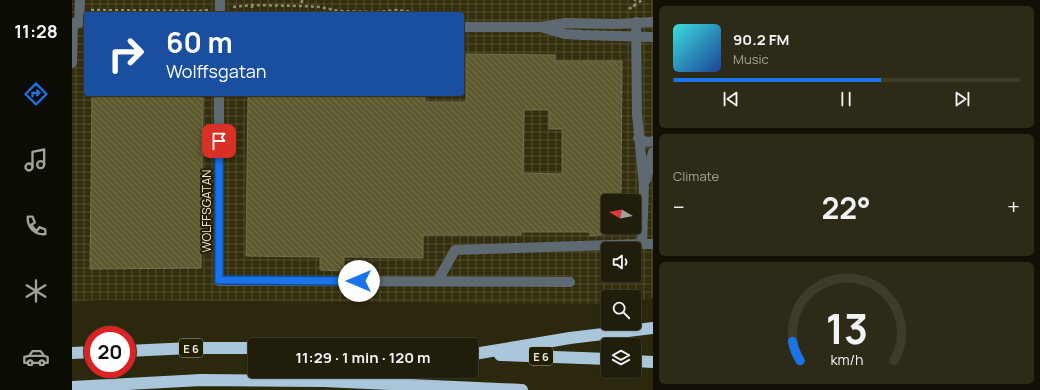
<!DOCTYPE html>
<meta charset="utf-8">
<style>
:root{--surface:#201e0a;--page:#2d2b18;--text:#f1f3f6;--muted:#a2a29c;--line:#3d3c2b;--accent:#1a73e8}
body{margin:0;font-family:Manrope,sans-serif;background:var(--page);color:var(--text);height:100vh;display:flex;flex-direction:column;font-size:15px;white-space:nowrap}
*{box-sizing:border-box;margin:0}
p{font-size:13px;color:var(--muted)}
.icon{flex:none;width:22px;height:22px;fill:none;stroke:currentColor;stroke-width:2;stroke-linecap:round;stroke-linejoin:round}
.map{position:relative;flex:1;overflow:hidden}
.sheet{display:flex;flex-direction:column;gap:6px;padding:6px;background:#121006;width:387px}
.sheet>*{flex:none}
.guide{position:absolute;left:12px;top:12px;width:380px;height:84px;border-radius:4px;box-shadow:0 1px 3px #0004,0 0 0 1px var(--line);background:#1a4fa0;color:#fff;overflow:hidden}
.needle{width:26px;rotate:280deg}
.fabs{position:absolute;left:529px;top:194px;display:grid;gap:8px}
.fabs a{display:grid;place-items:center;width:40px;height:40px;border-radius:4px;background:var(--surface);box-shadow:0 1px 3px #0004,0 0 0 1px var(--line);font-size:20px}
.speed{position:absolute;left:12px;top:326px;display:flex;gap:8px;font-size:20px;font-weight:700;text-align:center}
.speed>*{display:grid;place-content:center;width:52px;height:52px;border-radius:50%;background:var(--surface);box-shadow:0 1px 3px #0004,0 0 0 1px var(--line);line-height:1}
.speed .limit{border:6px solid #d22;background:#fff;color:#111}
.pin{position:absolute;display:grid;place-items:center;width:34px;height:34px;color:#fff;margin:-17px;border-radius:8px;box-shadow:0 2px 6px #0006}
.me{position:absolute;width:44px;margin:-22px;rotate:270deg;stroke-linejoin:round;filter:drop-shadow(0 0 3px #0008)}
.turn{display:flex;align-items:center;gap:14px;height:84px;padding:0 16px;font-size:18px}
.turn .icon{width:52px;height:52px;stroke-width:2.5}
.turn b{display:block;font-size:28px;line-height:34px}
.big{font-size:30px;font-weight:700;line-height:1.1}
.sheet .widget{flex:1;display:flex;flex-direction:column;justify-content:center;gap:6px;min-width:0;padding:0 14px;border-radius:6px;background:var(--page)}
.sheet .dial{align-items:center;gap:0}
.dial svg{height:104px;overflow:visible;fill:none;stroke:var(--line);stroke-width:7;stroke-linecap:round;text-anchor:middle}
.dial text{fill:var(--text);stroke:none}
.song{display:flex;align-items:center;gap:12px}
.cover{width:48px;height:48px;border-radius:6px;background:linear-gradient(135deg,hsl(180 70% 55%),hsl(220 70% 35%))}
.played{height:4px;border-radius:2px;background:linear-gradient(90deg,var(--accent) 60%,var(--line) 60%)}
.keys{display:flex;justify-content:space-around;direction:ltr}
.heat{display:flex;justify-content:space-between;align-items:center;font-size:22px;direction:ltr}
.trip{position:absolute;left:176px;top:338px;width:230px;height:40px;border-radius:4px;background:var(--surface);box-shadow:0 1px 3px #0004,0 0 0 1px var(--line);font-weight:700;line-height:40px;text-align:center}
main{display:flex;flex:1;min-height:0}
.menu{display:flex;flex-direction:column;width:72px;justify-content:space-around;align-items:center;background:#0d0c04;color:var(--muted)}
.menu .icon{width:28px;height:28px}
.menu .selected{color:var(--accent)}
.menu b{font-size:18px;color:var(--text)}
.map>svg:first-child{display:block}
.industrial{fill:url(#industrial-grid);fill-rule:evenodd}
.building{fill:url(#building-back-hatch);stroke:#716e52;fill-rule:evenodd}
.lines{fill:none;stroke-linecap:round;stroke-linejoin:round}
.path{stroke:#8f8d78;stroke-width:2.5;stroke-dasharray:3 3;stroke-linecap:butt}
.minor{stroke:#5e6971;stroke-width:10}
.highway{stroke:#aac6da;stroke-width:12}
.route-casing{stroke:#114b97;stroke-width:10}
.route{stroke:#1a73e8;stroke-width:7}
.labels{text-anchor:middle;dominant-baseline:central;stroke-width:4;stroke-linejoin:round;paint-order:stroke}
.shield{fill:#211e04;stroke:#aeac99;stroke-width:1}
.shield-label{font-size:11px;font-weight:bold;fill:#eae9d9}
.street-label{font-size:12px;fill:#eae9d9;stroke:#211e04}
</style>
<main>
<nav class="menu">
<b>11:28</b>
<svg class="icon selected" aria-label="directions" viewBox="0 0 24 24"><path d="M12 3l9 9-9 9-9-9zM9 14v-3h6M13 9l2 2-2 2"/></svg>
<svg class="icon" aria-label="music" viewBox="0 0 24 24"><path d="M9 18V5l10-2v13"/><circle cx="6" cy="18" r="3"/><circle cx="16" cy="16" r="3"/></svg>
<svg class="icon" aria-label="phone" viewBox="0 0 24 24"><path d="M5 4h4l2 5-3 2q2 4 5 5l2-3 5 2v4C11 20 4 13 5 4z"/></svg>
<svg class="icon" aria-label="climate" viewBox="0 0 24 24"><path d="M12 3v18M4 7l16 10M4 17L20 7"/></svg>
<svg class="icon" aria-label="car" viewBox="0 0 24 24"><path d="M5 17H2v-5l4-1 3-4h7l3 4 3 1v5h-3M9 17h6M6 11h13"/><circle cx="7" cy="17" r="2"/><circle cx="17" cy="17" r="2"/></svg>
</nav>
<div class="map">
<svg width="581" height="390" viewBox="0 0 581 390">
<defs>
<pattern id="industrial-grid" width="8" height="8" patternUnits="userSpaceOnUse"><rect width="8" height="8" fill="#332f0d"/><path d="M0 4h8M4 0v8" fill="none" stroke="#514d30"/></pattern>
<pattern id="building-back-hatch" width="6" height="6" patternUnits="userSpaceOnUse"><rect width="6" height="6" fill="#5e5a2f"/><path d="M-1 5l2 2M0 0l6 6M5-1l2 2" fill="none" stroke="#75724d"/></pattern>
</defs>
<rect width="100%" height="100%" fill="#2b280e"/>
<path class="industrial" d="M0 0H581V298L562 301V297H536V304L27 300 0 302ZM14 14H390V94H14ZM536 201H562V227H536ZM536 249H562V275H536Z"/>
<path class="building" d="M394 54 483 55V61H550L549 201H536V234L518 236V232H449V235H351V258L272 257V271L248 270V257L174 256 176 94H353V102H394ZM452 110H477V129H490V174L451 173Z
M20 94H131L129 268 18 269Z"/>
<g class="lines">
<path class="path" d="M230 0V6
M180 5V14
M161 7 180 5 230 6 248 7 267 11 305 12 325 10 350 13H389
M562 7 563 0
M557 9 570 0
M19 10 126 11 136 10"/>
<path class="minor" d="M148 14V0
M564 22 565 114 572 186 570 244H581
M7 23 8 0
M390 27H469L493 23 544 24 581 22
M472 28 493 34 510 35 581 37
M0 63 1 23
M147 94V281L498 282
M566 138C571 141 575 143 581 141
M574 180 581 152
M365 282 383 250 570 244"/>
<path class="highway" d="M55 351 118 348H183
M0 353 21 352
M402 354 498 338 581 328
M428 355 536 359
M562 361 581 362
M0 387 129 380 252 381 450 390"/>
</g>
<g class="lines">
<defs>
<path id="route" d="M147 141V280L287 281"/>
</defs>
<use href="#route" class="route-casing"/>
<use href="#route" class="route"/>
</g>
<g class="labels">
<g class="shield">
<rect x="107" y="339" width="24" height="18" rx="3"/>
<rect x="457" y="347" width="24" height="18" rx="3"/>
</g>
<g class="shield-label">
<text x="119" y="348">E 6</text>
<text x="469" y="356">E 6</text>
</g>
<g class="street-label">
<text transform="translate(134 211) rotate(-90)">WOLFFSGATAN</text>
</g>
</g>
</svg>
<div class="fabs">
<a><svg class="needle" viewBox="-14 -14 28 28"><path d="M0-13l5 13h-10z" fill="#e53935"/><path d="M0 13l5-13h-10z" fill="#a2a29c"/></svg></a>
<a><svg class="icon" aria-label="sound" viewBox="0 0 24 24"><path d="M4 9h4l5-4v14l-5-4H4zM17 9q2 3 0 6"/></svg></a>
<a><svg class="icon" aria-label="search" viewBox="0 0 24 24"><circle cx="10" cy="10" r="6"/><path d="M15 15l6 6"/></svg></a>
<a><svg class="icon" aria-label="layers" viewBox="0 0 24 24"><path d="M12 4l9 5-9 5-9-5zM3 14l9 5 9-5"/></svg></a>
</div>
<div class="speed"><div class="limit">20</div></div>
<div class="pin" style="left:147px;top:141px;background:#d93025"><svg class="icon" aria-label="arrive" viewBox="0 0 24 24"><path d="M6 21V4h12l-3 4 3 4H6"/></svg></div>
<svg class="me" style="left:287px;top:281px" viewBox="-20 -20 40 40"><circle r="19" fill="#fff"/><path d="M0-13L10 11 0 6-10 11z" fill="#1a73e8"/></svg>
<div class="trip">11:29 · 1 min · 120 m</div>
<div class="guide">
<div class="turn"><svg class="icon" aria-label="right" viewBox="0 0 24 24"><path d="M7 20v-9h11M14 6l5 5-5 5"/></svg><div><b>60 m</b>Wolffsgatan</div></div>
</div>
</div>
<section class="sheet">
<div class="widget">
<div class="song"><i class="cover"></i><div><b>90.2 FM</b><p>Music</p></div></div>
<div class="played"></div>
<div class="keys"><svg class="icon" aria-label="previous" viewBox="0 0 24 24"><path d="M18 5L8 12l10 7zM5 5v14"/></svg><svg class="icon" aria-label="pause" viewBox="0 0 24 24"><path d="M8 5v14M16 5v14"/></svg><svg class="icon" aria-label="next" viewBox="0 0 24 24"><path d="M6 5l10 7-10 7zM19 5v14"/></svg></div>
</div>
<div class="widget"><p>Climate</p>
<div class="heat"><a>−</a><b class="big">22°</b><a>+</a></div>
</div>
<div class="widget dial"><svg viewBox="0 0 100 80">
<path d="M14 69A42 42 0 1 1 86 69"/>
<path d="M14 69A42 42 0 0 1 8 54" stroke="#1a73e8"/>
<text x="50" y="56" font-size="32" font-weight="700">13</text>
<text x="50" y="72" font-size="11">km/h</text>
</svg></div>
</section>
</main>
